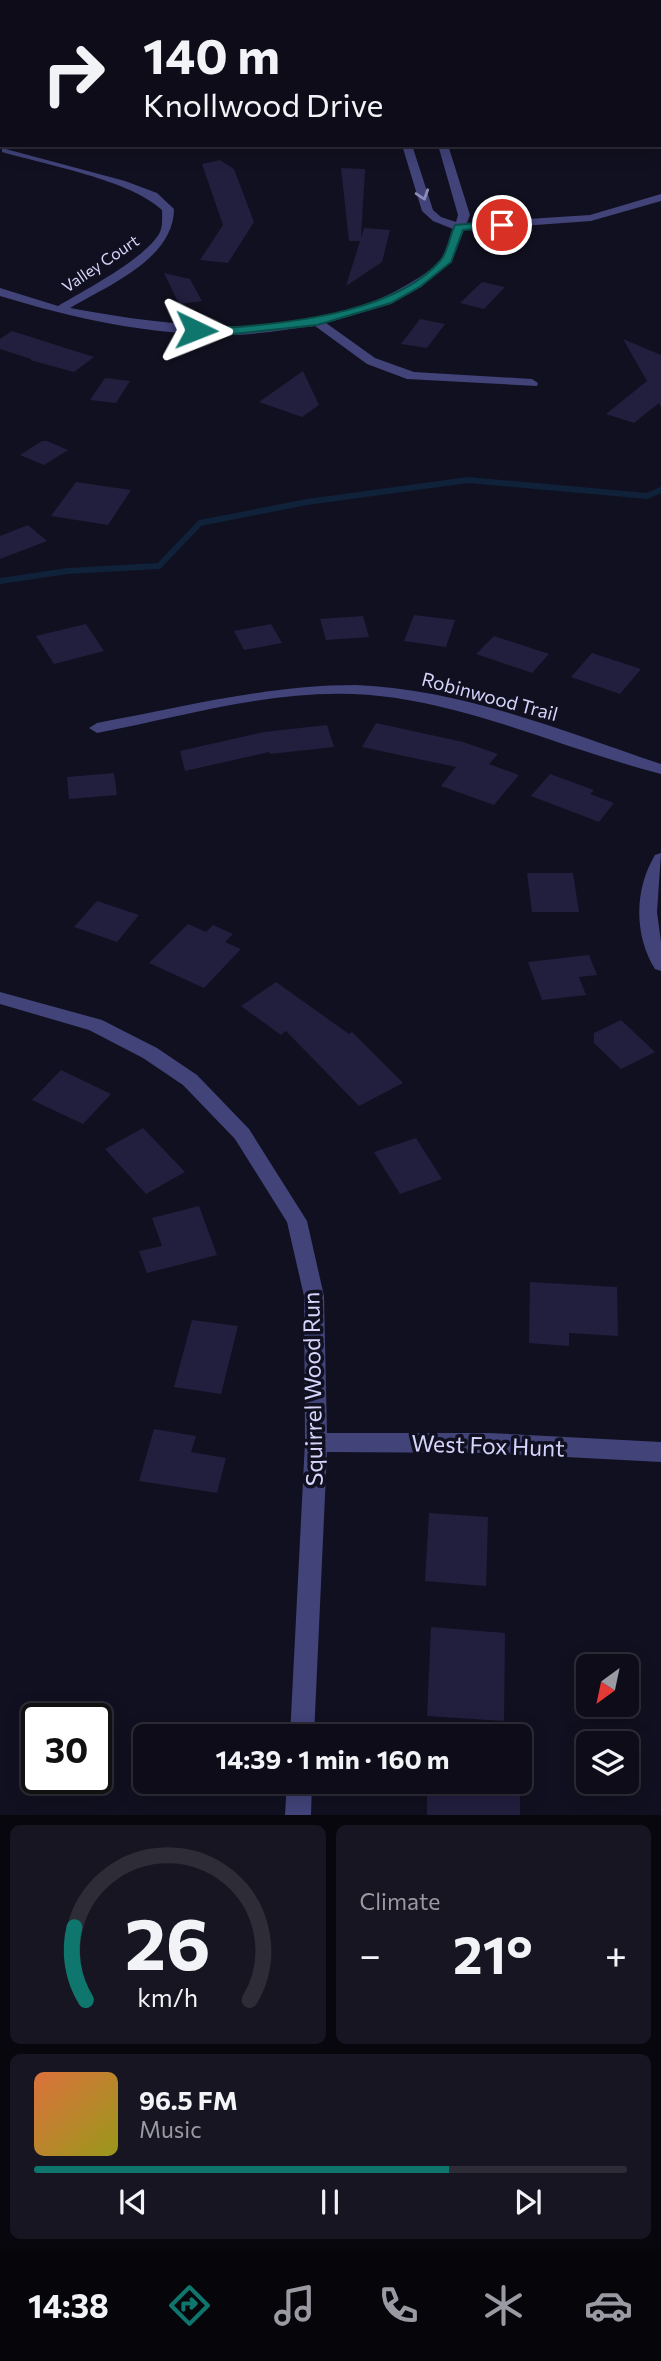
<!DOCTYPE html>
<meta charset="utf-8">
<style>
:root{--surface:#0d0c18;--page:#161521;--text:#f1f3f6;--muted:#9a9ba2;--line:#2d2c37;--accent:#0f766e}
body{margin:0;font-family:Commissioner,sans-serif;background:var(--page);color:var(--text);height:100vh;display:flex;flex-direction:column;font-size:26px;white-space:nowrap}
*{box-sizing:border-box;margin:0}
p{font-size:23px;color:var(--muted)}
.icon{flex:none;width:38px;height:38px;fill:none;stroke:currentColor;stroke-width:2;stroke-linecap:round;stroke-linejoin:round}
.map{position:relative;height:1815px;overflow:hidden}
.drawer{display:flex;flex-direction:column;gap:10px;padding:10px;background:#07070d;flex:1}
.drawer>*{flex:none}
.guide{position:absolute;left:0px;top:0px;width:662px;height:147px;box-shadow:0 4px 18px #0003,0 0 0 2px var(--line);background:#0d0c18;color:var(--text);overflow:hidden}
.needle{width:46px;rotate:213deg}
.buttons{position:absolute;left:576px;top:1654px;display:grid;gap:14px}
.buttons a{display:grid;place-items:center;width:63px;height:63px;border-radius:10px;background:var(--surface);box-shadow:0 4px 18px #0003,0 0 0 2px var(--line);font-size:35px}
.speed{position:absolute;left:21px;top:1703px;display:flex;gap:14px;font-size:35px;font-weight:700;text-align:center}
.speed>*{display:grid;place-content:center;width:91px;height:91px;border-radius:50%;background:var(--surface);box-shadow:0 4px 18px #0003,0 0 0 2px var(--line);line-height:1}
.speed .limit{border:4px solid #111;border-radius:10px;background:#fff;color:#111}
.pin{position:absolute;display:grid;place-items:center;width:60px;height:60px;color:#fff;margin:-30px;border:4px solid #fff;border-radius:50%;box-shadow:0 2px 7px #0007}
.me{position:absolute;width:77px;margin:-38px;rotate:92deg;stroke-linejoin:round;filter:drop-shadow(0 0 5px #0008)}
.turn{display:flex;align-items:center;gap:24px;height:147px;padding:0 28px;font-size:32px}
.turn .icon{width:91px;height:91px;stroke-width:2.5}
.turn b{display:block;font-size:49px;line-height:60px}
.big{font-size:52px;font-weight:700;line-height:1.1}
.drawer .card{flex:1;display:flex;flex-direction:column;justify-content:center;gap:10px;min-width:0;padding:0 24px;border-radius:10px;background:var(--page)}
.drawer .dial{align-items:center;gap:0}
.dial svg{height:182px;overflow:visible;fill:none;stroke:var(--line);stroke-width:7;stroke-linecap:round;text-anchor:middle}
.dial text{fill:var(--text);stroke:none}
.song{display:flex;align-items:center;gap:21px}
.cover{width:84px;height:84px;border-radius:10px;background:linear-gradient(135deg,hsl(20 70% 55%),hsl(60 70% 35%))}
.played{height:7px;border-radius:4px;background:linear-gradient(90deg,var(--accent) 70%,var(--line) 70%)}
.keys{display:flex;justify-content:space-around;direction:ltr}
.heat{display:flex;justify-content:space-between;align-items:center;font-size:38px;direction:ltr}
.drawer .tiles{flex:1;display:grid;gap:10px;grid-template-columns:1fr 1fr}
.card:last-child{grid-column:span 2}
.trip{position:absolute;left:133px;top:1724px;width:399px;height:70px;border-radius:10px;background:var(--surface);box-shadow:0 4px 18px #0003,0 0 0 2px var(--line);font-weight:700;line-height:70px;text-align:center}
.tabs{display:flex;height:112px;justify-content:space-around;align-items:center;background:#05050a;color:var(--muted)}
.tabs .icon{width:49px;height:49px}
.tabs .active{color:var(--accent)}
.tabs b{font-size:32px;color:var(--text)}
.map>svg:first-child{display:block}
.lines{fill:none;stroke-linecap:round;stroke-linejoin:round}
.stream{stroke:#0f2239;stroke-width:6}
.building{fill:#221e3e}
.minor{fill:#414379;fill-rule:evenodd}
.oneway{stroke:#8c8cba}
.route{fill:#0f766e;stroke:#0a4d48;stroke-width:2}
.labels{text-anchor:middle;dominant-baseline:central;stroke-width:7;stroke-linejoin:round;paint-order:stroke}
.far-street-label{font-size:16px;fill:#d6d4fa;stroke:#111020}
.street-label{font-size:19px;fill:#d6d4fa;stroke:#111020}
.near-street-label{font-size:23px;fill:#d6d4fa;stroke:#111020}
</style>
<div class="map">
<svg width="661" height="1815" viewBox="0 0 661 1815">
<rect width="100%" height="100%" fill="#111020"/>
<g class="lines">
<path class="stream" d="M0 581 68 571 159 566 200 523 307 502 468 480 647 496 661 490"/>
</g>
<path class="building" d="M220 160 234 169 254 222 228 263 200 260 223 225 202 164Z
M341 168 365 169 361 238 364 228 390 230 382 262 346 286 360 241H349Z
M164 273 190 279 202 301 179 304Z
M482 282 505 287 484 309 460 303Z
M420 319 445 324 427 348 401 344Z
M12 331 94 357 74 372 30 360 31 359 0 349V339Z
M623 339 661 355V407L659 403 634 423 606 414 647 381Z
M303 371 319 405 302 417 259 402Z
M105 378 130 381 116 403 90 400Z
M42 441H47L68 450 44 465 20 455Z
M76 482 131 490 108 525 51 516Z
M28 525 47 541 0 559V536Z
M414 615 455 620 446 647 404 641Z
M363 616 369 637 326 640 320 619Z
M86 624 104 651 54 664 36 636Z
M271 624 282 643 244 650 234 631Z
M494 636 549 654 532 673 476 654Z
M592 653 641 669 620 694 571 677Z
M376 723 463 742 498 754 489 764 519 775 494 805 441 786 456 767 362 747Z
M327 725 334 747 270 754 269 752 185 771 180 751 264 732Z
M114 773 117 795 69 799 67 777Z
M550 774 594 790 590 794 614 803 599 822 531 796Z
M527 873H573L579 912H532Z
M97 901 139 915 117 942 74 927Z
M188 924 206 932 213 925 233 934 225 942 241 949 204 988 149 963Z
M589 955 597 975 579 977 586 995 542 1000 528 962Z
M276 982 349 1034 352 1032 403 1083 359 1106 286 1031 281 1035 241 1006Z
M621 1020 655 1052 621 1069 594 1043V1033Z
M61 1070 111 1094 83 1124 32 1100Z
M143 1128 185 1172 146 1194 105 1149Z
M416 1138 442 1179 400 1194 374 1152Z
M199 1206 217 1255 147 1273 139 1251 162 1246 152 1218Z
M530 1282 617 1287 618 1336 569 1333V1346L529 1343Z
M192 1320 238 1326 221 1394 174 1387Z
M154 1429 196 1436 191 1452 226 1458 217 1493 139 1481Z
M429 1513 488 1517 486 1586 425 1581Z
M431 1627 505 1633 504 1721 427 1716Z
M427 1782H520V1815H427Z"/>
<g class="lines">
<path class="minor" d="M369 0H379L380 2H370Z
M0 72H2V78H0Z
M660 108H661V114H660Z
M402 145H412L433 210 441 217 456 222 458 215 438 145H448L470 215 467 223 590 215 661 194V201L591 221 464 230 451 262 421 287 391 304 326 323 375 358 414 372 532 379 538 383 537 386 407 379 367 364 315 326C288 329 261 334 234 335 155 336 75 319 0 296V288L58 306C83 291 147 258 160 232 163 225 162 217 162 210 130 180 47 165 2 152V148L125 181 157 193 174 209C174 259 107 286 70 308 178 328 303 343 403 287 415 280 433 270 442 259 447 251 450 238 453 229L433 221 422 211Z
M356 685C461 689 563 731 661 764V774C572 751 488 712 396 698 295 682 195 714 97 733L89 728 97 723C184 707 267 685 356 685Z
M661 853 657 912 661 942V971L655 969C634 935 634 890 655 855Z
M0 992 102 1020 157 1048 197 1075 249 1129 307 1221 324 1296 327 1433H489L661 1442V1462L489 1453 327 1452 314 1736H290L305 1442 304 1296 287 1222 235 1139 183 1085 143 1058 89 1030 0 1004Z
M287 1782H312L311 1815H285Z"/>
</g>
<defs><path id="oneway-chevron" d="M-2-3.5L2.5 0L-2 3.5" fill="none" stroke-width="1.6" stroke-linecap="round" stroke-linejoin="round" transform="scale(1.75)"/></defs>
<use class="oneway" href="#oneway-chevron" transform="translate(423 195) rotate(72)"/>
<path class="route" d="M502 221 505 222V227L463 230 451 262 421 286 391 303 317 325 234 334 196 333 191 330C201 322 224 328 237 327 299 322 398 310 441 260 448 251 450 235 455 225Z"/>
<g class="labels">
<g class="far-street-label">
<text transform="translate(100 263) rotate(-34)">Valley Court</text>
</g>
<g class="street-label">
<text transform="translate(490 696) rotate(15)">Robinwood Trail</text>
</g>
<g class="near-street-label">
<text transform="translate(312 1389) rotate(-91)">Squirrel Wood Run</text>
<text transform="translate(488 1445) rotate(2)">West Fox Hunt</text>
</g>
</g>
</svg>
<div class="buttons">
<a><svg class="needle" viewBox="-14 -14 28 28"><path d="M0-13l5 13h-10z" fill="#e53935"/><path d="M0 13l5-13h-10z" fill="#9a9ba2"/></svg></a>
<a><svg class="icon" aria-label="layers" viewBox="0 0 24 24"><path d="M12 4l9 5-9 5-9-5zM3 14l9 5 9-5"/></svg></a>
</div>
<div class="speed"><div class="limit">30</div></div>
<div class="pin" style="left:502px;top:225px;background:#d93025"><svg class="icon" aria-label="arrive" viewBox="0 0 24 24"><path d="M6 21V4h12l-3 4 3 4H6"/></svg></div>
<svg class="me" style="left:196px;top:330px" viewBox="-20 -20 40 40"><path d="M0-17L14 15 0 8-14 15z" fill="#0f766e" stroke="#fff" stroke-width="4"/></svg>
<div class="trip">14:39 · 1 min · 160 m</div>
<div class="guide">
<div class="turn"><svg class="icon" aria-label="right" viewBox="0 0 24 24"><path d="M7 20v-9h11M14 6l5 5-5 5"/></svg><div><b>140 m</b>Knollwood Drive</div></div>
</div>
</div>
<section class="drawer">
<div class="tiles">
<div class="card dial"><svg viewBox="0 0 100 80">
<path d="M14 69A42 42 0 1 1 86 69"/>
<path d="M14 69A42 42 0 0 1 9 37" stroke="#0f766e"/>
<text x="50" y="56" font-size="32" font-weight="700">26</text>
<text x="50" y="72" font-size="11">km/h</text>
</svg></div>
<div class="card"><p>Climate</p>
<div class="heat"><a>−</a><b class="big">21°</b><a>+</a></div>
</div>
<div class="card">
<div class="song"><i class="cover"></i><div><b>96.5 FM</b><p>Music</p></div></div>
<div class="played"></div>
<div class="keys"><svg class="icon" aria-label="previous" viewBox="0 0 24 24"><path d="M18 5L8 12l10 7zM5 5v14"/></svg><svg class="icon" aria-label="pause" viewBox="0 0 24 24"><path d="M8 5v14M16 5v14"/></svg><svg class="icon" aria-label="next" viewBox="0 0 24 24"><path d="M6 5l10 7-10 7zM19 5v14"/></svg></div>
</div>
</div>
</section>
<nav class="tabs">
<b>14:38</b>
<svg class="icon active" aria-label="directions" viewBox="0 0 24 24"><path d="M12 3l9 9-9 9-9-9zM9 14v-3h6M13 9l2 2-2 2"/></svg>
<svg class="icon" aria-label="music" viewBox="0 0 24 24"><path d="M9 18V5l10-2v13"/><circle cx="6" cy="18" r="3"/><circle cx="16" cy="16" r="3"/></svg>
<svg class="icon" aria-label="phone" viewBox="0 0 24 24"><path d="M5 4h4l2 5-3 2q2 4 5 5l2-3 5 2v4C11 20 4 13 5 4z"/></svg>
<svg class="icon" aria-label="climate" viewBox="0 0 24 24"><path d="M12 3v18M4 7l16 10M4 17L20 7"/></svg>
<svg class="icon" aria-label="car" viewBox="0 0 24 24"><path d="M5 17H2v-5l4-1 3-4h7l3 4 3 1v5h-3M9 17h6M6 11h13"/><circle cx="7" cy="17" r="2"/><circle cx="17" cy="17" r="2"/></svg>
</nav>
